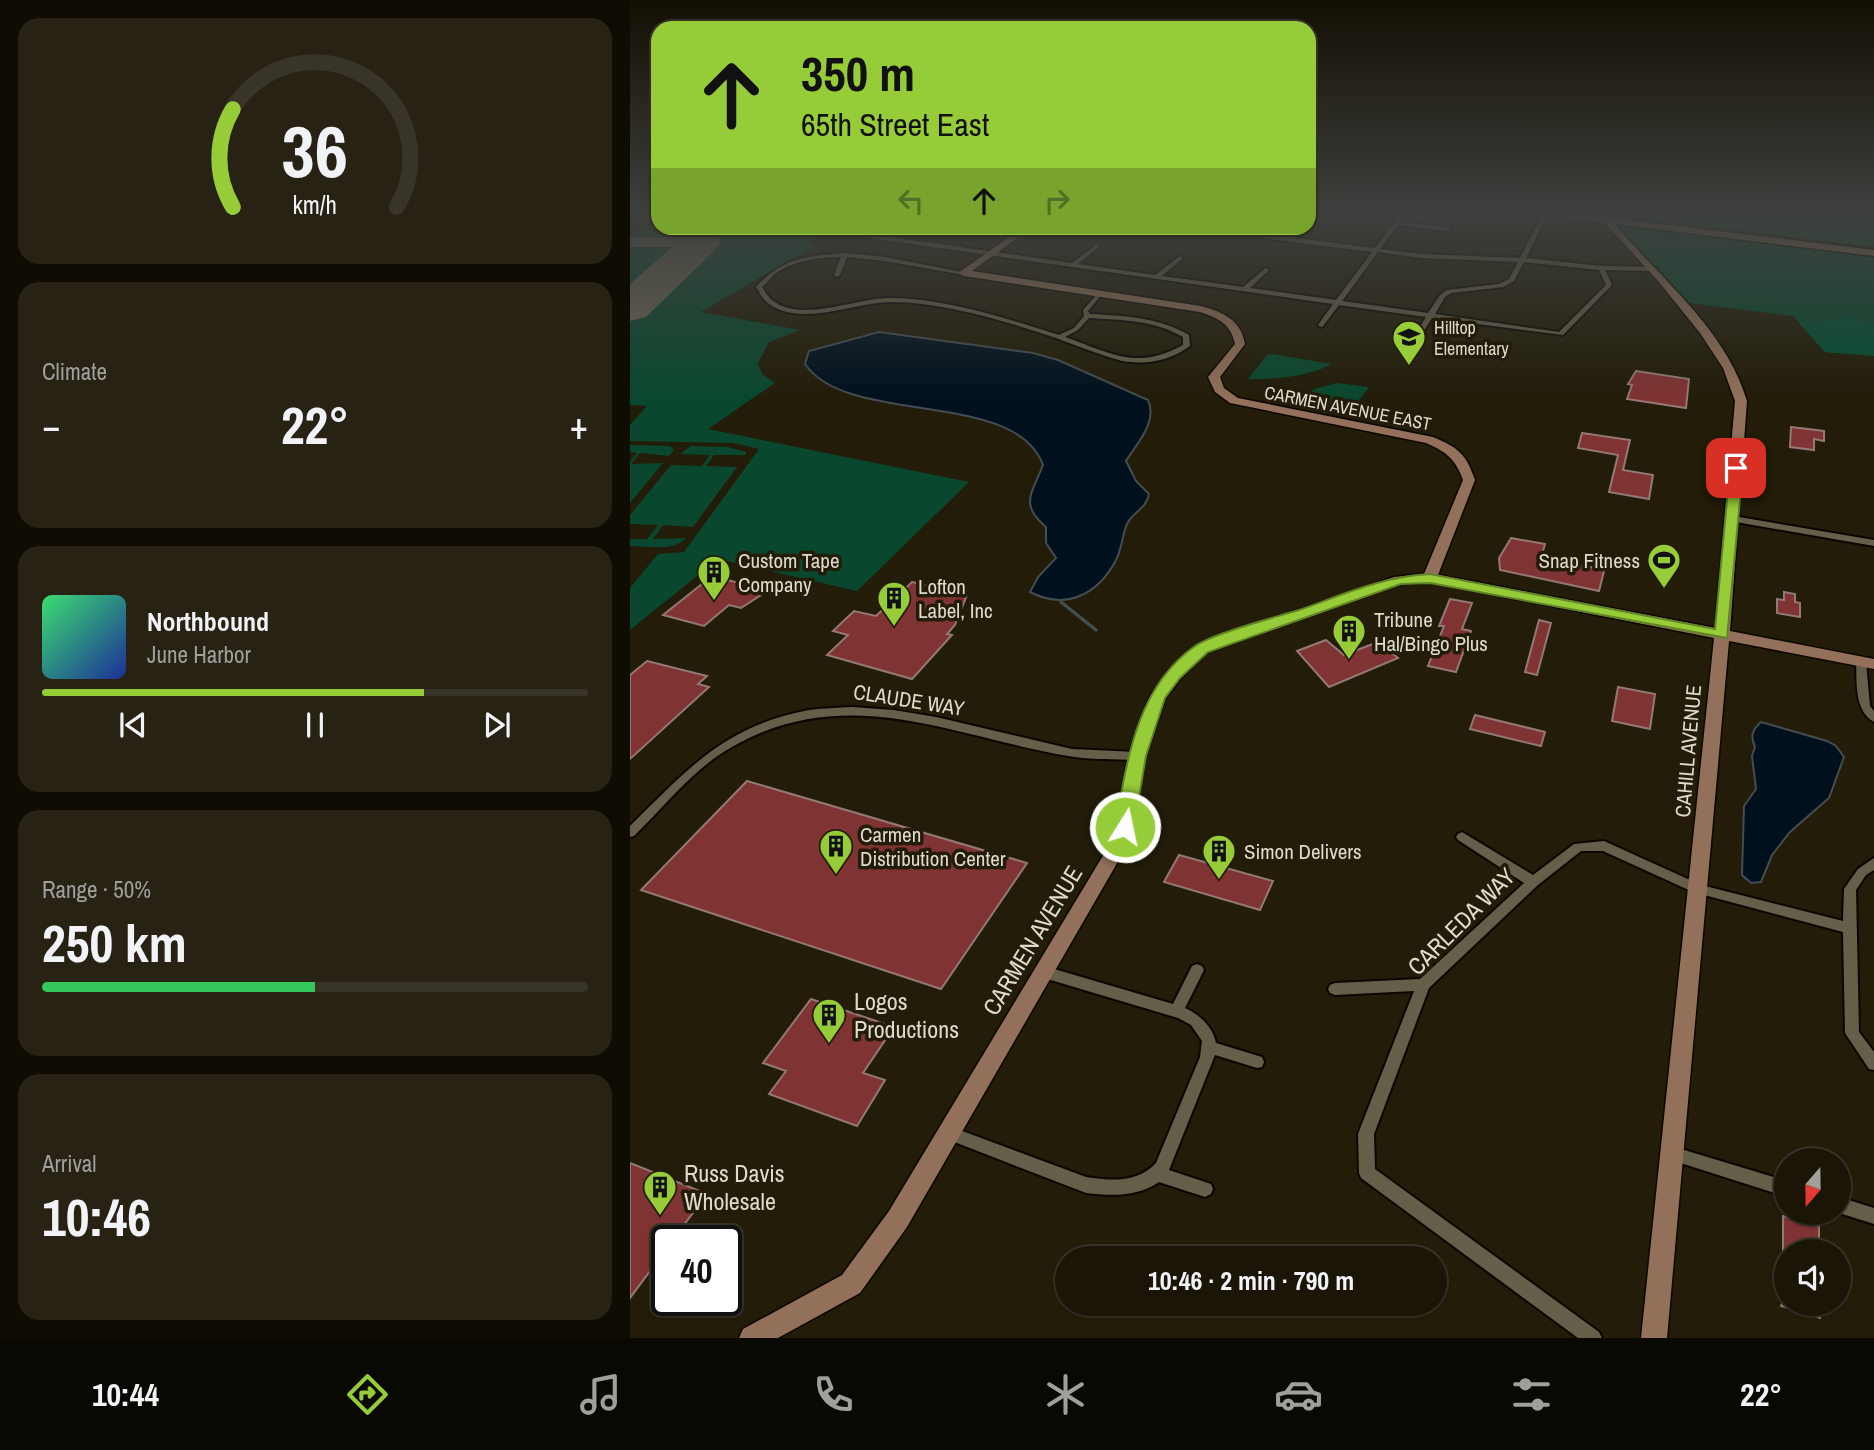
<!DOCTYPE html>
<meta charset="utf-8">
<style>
:root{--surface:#1a1506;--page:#272214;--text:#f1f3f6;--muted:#9f9f9b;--line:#383428;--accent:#97cc39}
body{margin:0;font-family:"Archivo Narrow",sans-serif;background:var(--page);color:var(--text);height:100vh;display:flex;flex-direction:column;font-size:26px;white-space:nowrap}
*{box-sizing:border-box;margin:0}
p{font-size:23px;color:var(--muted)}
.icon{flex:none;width:38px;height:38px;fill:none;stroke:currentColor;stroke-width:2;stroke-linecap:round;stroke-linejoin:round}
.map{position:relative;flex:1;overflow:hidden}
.drawer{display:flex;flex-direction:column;gap:18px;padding:18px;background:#0e0c03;width:630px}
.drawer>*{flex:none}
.top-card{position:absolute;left:21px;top:21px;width:665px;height:214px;border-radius:21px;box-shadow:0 2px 5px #0004,0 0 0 2px var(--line);background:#97cc39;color:#111;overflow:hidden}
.needle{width:46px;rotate:200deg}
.fabs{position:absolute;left:1144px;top:1148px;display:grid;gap:14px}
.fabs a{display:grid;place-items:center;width:77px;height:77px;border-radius:50%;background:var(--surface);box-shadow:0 2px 5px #0004,0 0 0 2px var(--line);font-size:35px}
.speed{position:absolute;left:21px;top:1225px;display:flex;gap:14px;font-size:35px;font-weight:700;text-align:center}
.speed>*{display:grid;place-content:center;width:91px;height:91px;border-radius:50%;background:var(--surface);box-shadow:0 2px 5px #0004,0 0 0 2px var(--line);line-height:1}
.speed .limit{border:4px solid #111;border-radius:10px;background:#fff;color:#111}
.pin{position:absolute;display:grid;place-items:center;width:60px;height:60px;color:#fff;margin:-30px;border-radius:14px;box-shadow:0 4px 10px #0006}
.me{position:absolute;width:77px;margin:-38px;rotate:10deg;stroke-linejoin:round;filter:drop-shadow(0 0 5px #0008)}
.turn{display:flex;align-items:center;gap:24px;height:147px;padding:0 35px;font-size:32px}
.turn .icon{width:91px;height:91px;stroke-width:2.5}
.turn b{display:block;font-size:49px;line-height:60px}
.lanes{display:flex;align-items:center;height:66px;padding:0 35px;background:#0003;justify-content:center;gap:35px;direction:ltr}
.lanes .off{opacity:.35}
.big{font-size:52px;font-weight:800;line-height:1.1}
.drawer .tile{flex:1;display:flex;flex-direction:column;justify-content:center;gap:10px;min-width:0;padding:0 24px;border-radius:21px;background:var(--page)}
.drawer .dial{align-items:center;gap:0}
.dial svg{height:182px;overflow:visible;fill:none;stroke:var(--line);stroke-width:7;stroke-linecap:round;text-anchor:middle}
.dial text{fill:var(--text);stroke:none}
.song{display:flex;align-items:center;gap:21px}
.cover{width:84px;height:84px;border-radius:10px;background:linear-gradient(135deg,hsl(140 70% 55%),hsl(230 70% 35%))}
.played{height:7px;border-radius:4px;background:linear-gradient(90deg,var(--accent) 70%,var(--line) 70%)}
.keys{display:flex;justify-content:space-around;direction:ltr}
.heat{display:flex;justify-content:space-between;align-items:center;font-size:38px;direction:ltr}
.charge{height:10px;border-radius:5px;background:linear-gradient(90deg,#34c759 50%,var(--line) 0)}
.trip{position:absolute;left:425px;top:1246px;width:392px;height:70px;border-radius:35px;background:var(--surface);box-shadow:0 2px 5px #0004,0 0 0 2px var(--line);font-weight:800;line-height:70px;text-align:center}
.menu{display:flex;height:112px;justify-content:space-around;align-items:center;background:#0a0802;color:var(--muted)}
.menu .icon{width:49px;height:49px}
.menu .on{color:var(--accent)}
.menu b{font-size:32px;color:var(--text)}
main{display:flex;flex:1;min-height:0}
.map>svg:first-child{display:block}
.green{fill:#09482e}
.forest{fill:#024f32}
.water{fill:#00101d;stroke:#434d52;stroke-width:2}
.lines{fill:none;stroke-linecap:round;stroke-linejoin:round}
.stream{stroke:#434d52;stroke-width:3.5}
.taxiway{fill:#6c6756;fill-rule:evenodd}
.runway{fill:#6c6756;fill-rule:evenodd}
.building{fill:#7f3332;stroke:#947876;stroke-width:2}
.street-casing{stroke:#0c0600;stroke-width:4}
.secondary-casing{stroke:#0c0600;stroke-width:3}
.street{fill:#655e48;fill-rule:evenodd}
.secondary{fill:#937059;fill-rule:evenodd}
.route{fill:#97cc39;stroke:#628525;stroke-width:2}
.labels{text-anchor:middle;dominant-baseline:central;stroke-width:7;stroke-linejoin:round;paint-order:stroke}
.far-poi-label{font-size:18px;fill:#dedace;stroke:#221c08;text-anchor:start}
.far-street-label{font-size:18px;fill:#dedace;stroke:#221c08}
.poi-label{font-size:21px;fill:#dedace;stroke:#221c08;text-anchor:start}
.street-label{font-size:21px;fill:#dedace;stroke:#221c08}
.near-street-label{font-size:24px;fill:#dedace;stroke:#221c08}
.near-poi-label{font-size:24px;fill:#dedace;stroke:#221c08;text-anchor:start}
</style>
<main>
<section class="drawer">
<div class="tile dial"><svg viewBox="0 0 100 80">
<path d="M14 69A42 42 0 1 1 86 69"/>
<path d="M14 69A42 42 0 0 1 14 26" stroke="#97cc39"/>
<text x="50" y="56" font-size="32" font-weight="700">36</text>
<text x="50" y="72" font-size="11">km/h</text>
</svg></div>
<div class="tile"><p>Climate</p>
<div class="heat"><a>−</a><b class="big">22°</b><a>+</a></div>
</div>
<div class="tile">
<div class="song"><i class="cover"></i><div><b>Northbound</b><p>June Harbor</p></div></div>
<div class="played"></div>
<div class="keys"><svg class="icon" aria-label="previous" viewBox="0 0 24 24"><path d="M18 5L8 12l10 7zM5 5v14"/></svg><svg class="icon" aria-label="pause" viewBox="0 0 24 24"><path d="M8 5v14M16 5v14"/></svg><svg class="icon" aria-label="next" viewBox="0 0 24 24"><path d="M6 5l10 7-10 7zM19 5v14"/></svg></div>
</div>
<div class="tile"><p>Range · 50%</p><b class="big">250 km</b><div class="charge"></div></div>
<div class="tile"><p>Arrival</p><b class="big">10:46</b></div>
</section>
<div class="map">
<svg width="1244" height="1338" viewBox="0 0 1244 1338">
<rect width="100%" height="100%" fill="#221c08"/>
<path class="green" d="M28 214V228H203L176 243 185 245 71 312 170 330 139 342 128 363 132 374 145 383 78 429 339 482 227 591 88 559 0 630V588L28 554 54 552 129 449 104 443 0 441V425L17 406 0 405V322L86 241 0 240V236L27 221 0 215Z
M1019 214H1244V247L1017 219Z
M999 225 1244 254V356L1195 352 1163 316 1059 303 991 228Z
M0 245 51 248 0 294Z
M643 354 702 364C676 377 648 379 618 379L637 355Z
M707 383 739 387 723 408 668 400 684 389Z
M0 445 40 446 44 450 39 456 10 453 1 464 33 463 0 503V461L7 453 0 452Z
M61 446 98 447 116 452V455H84L76 466 107 467 63 527 33 525 23 539 56 538C44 552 17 546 0 546V539H17L28 525 0 524V515L41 465 72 466 80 455 50 454Z"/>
<path class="forest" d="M1225 318 1244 326V356L1195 352 1169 323Z"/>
<path class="water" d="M249 332 403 353 428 360 518 400C528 422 507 443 496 461L506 481 519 494C516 510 503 511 497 524 492 535 492 549 486 560 467 596 435 610 400 592L408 577 426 558 416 543V527C389 504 402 494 413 465 385 388 218 427 175 364L179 351Z
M1131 722 1197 741 1206 746 1214 757 1199 798 1160 832 1142 855 1131 882 1121 883 1112 875 1114 806 1126 789 1122 756 1125 747C1120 736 1122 730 1131 722Z"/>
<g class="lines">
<path class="stream" d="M431 602 466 630"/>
<path class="taxiway" d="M0 237H71L79 242 71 247H0Z"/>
<path class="runway" d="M71 230 85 234 91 242 85 250 16 317 0 321V284L57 234Z"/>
</g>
<path class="building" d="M1006 371 1059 379 1056 408 997 399 1002 385 998 384Z
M1161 427 1194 431V441L1184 439V450L1160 447Z
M952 433 1000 440 993 470 1023 475 1019 499 979 492 988 455 948 448Z
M881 538 915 544 911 558 971 569 974 571 969 591 870 570 869 558Z
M82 576 129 588 131 595 111 608 99 605 74 626 33 615Z
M282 582 337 595 325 625 317 634 322 635 282 679 197 655 218 635 203 631 224 611 246 616Z
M1154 592 1165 594V602L1170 603V617L1147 613V599L1154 600Z
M820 599 842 603 832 629 841 631 826 672 798 666 814 626H809Z
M909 620 921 623 907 675 895 672Z
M696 640 714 655 748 642 768 658 699 687 667 651Z
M17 661 77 676 68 684 79 687 0 759V675Z
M988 687 1025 694 1020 729 982 721Z
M845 715 915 732 911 746 840 729Z
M117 781 397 863 311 989 11 890Z
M549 855 643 881 630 910 534 882Z
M181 999 264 1027 233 1073 255 1080 227 1126 139 1094 156 1071 133 1063Z
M0 1163 77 1194 42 1241H37V1248L0 1298Z
M1153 1216 1189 1226V1251H1153Z
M1152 1304H1190V1318L1151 1306Z"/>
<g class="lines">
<defs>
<path id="street" d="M680 214H686L679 221Z
M770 214H776L770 222 818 227 821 229 818 231 768 225 750 249 792 254 890 258 912 214H918L896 258 971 266 1024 267 1027 269 1024 271 975 270 982 285 933 335 802 318 789 339 787 340 783 338 796 317 709 305 693 326 691 327 688 325 703 304 232 237 229 235 232 233 442 263 467 244 469 245V247L448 264 525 275 550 256 552 257V259L532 276 613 287 636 268 638 269V271L620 288 706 300 742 252 570 230 567 228H580L658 237 668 228H674L664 238 745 248ZM748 252 792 258 888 262 879 279 869 284 817 290 810 295 798 313 712 301ZM894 262 969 270 976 285 929 332 805 314 815 297 821 293 873 287 884 281Z
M373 228H387L397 230 394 232Z
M215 253 255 257 337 273 334 275 255 261 217 257 210 275 207 277 204 275 211 257C191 257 167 260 149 271 143 275 138 282 132 287 135 291 138 297 142 300 171 324 228 297 262 298 318 299 375 318 429 335L444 328 454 316 453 310 470 291 473 293 458 311 460 314C495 316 528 317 559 335L560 346C539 361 517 365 492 361 470 355 448 346 426 338 379 322 309 301 259 302 222 303 172 327 139 304 133 300 130 293 126 287 155 256 176 257 215 253ZM459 318C492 320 524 320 553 337V345C506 371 481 353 435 337L448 330Z
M1103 516 1244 540V546L1100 521 1099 519Z
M1231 659 1236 662 1240 706 1244 711V722C1224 711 1227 682 1226 662Z
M222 707 264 710 306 717 442 749 507 752 511 753 513 756 511 759 507 760C484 759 461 760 438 756 321 736 217 681 102 747 64 768 35 806 4 836L0 837V826C58 769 94 726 179 710 193 708 208 708 222 707Z
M832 832 903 875 944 844 974 841 1071 885 1213 921 1214 889 1228 869 1244 858V870L1236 875 1226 890 1229 1032 1244 1052V1070L1239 1069 1215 1033 1213 932 1063 892 973 851H951L908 885 799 988 744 1134 745 1169 969 1332 972 1338H948L731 1178 729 1173 728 1134 784 991 705 995 700 993 698 989 700 985 705 983 790 979 894 883 828 840 826 837 828 834Z
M567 964 572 966 574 970 555 1008C570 1015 583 1027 586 1043L632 1057 634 1062 632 1067 627 1068 585 1055 539 1170 581 1184 583 1189 581 1194 575 1197 529 1182C507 1197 482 1196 456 1193L314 1138 311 1133 314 1128 319 1126 456 1177C482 1181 507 1183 526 1163L570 1057 572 1041 561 1025 548 1018 414 978 409 976 407 972 409 968 414 966 543 1004 562 966Z
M1041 1146 1157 1181V1197L1035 1158 1033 1153 1035 1148Z
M1209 1197 1244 1208V1224L1209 1213Z"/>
<path id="secondary" d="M919 214 972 217 970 214H978L981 218 1244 250V256L985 224C1032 281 1095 328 1117 401L1100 631 1244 659V669L1099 641 1037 1338H1011L1084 638 800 582 771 584 577 652 551 678 535 699 516 756 501 839 277 1227 230 1293 148 1338H109L113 1329 212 1275 259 1211 483 839 498 756 519 698 539 670 567 646 764 577 794 574 833 480C825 458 816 452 796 443L600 403 585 392 578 377 605 344C601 324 588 318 570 312L334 276 329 273 331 271 392 228H401L342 271 571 306C593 312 611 320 615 344L590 377 594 388 608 398 803 437C829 448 836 454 845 480L808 575 1085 628 1105 401 1093 368 1070 333 1029 282 975 223Z"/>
</defs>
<use href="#street" class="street-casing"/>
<use href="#secondary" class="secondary-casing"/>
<use href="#street" class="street"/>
<use href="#secondary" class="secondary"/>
</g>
<linearGradient id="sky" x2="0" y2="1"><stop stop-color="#130f04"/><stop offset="0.53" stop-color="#3e403d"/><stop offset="1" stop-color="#3e403d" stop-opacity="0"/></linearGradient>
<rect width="1244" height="401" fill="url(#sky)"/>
<path class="route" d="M1106 464 1113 468 1097 638 800 583 771 584 578 652 550 678 535 698 516 756 504 827 501 832H488L485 827C497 762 506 687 565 646 584 633 647 617 672 609 714 594 755 576 800 574L1085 629 1100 468Z"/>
<defs>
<symbol id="school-pin" viewBox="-11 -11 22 30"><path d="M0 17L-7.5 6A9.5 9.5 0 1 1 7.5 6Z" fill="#97cc39" stroke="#221c08"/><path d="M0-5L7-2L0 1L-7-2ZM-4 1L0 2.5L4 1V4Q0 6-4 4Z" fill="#111"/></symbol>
<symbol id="stadium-pin" viewBox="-11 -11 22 30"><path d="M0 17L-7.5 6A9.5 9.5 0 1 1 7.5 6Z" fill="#97cc39" stroke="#221c08"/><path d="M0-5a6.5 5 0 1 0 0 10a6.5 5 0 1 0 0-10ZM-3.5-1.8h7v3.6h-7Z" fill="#111"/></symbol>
<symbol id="building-pin" viewBox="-11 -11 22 30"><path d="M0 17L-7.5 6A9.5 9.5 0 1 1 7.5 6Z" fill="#97cc39" stroke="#221c08"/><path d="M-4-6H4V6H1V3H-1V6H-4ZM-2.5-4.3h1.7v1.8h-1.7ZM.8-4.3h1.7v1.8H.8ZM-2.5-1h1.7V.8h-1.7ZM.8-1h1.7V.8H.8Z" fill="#111"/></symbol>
</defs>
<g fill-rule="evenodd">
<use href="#school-pin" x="760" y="318" width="38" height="52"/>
<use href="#stadium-pin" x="1015" y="541" width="38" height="52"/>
<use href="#building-pin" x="65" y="553" width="38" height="52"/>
<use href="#building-pin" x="245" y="579" width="38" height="52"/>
<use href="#building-pin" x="700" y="612" width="38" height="52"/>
<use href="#building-pin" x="187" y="827" width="38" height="52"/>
<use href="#building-pin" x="570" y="832" width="38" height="52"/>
<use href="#building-pin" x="180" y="996" width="38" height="52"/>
<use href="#building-pin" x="11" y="1168" width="38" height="52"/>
</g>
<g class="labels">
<g class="far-poi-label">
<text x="804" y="327">Hilltop<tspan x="804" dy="21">Elementary</tspan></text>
</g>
<g class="far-street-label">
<text transform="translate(718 408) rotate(11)">CARMEN AVENUE EAST</text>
</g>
<g class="poi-label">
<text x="108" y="560">Custom Tape<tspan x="108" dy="24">Company</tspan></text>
<text x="1010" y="560" text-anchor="end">Snap Fitness</text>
<text x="288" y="586">Lofton<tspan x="288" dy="24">Label, Inc</tspan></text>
<text x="744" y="619">Tribune<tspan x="744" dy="24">Hal/Bingo Plus</tspan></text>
<text x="230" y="834">Carmen<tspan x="230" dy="24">Distribution Center</tspan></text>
<text x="614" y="851">Simon Delivers</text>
</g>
<g class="street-label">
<text transform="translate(279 700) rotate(9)">CLAUDE WAY</text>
<text transform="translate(1058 751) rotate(-85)">CAHILL AVENUE</text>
</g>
<g class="near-street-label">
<text transform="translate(831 921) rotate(-45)">CARLEDA WAY</text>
<text transform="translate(402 940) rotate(-59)">CARMEN AVENUE</text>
</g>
<g class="near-poi-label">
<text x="224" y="1001">Logos<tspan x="224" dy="28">Productions</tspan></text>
<text x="54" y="1173">Russ Davis<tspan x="54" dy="28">Wholesale</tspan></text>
</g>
</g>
</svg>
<div class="fabs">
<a><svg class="needle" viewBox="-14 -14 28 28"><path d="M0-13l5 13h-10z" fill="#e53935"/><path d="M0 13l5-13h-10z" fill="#9f9f9b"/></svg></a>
<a><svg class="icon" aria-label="sound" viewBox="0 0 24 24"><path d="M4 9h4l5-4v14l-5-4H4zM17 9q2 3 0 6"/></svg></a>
</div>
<div class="speed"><div class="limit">40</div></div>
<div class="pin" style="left:1106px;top:468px;background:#d93025"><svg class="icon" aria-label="arrive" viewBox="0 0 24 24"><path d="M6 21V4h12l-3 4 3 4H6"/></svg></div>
<svg class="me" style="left:495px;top:827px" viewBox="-20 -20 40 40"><circle r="17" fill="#97cc39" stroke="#fff" stroke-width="3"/><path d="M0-11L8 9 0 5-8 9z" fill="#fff"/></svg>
<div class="trip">10:46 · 2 min · 790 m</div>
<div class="top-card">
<div class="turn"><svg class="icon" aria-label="ahead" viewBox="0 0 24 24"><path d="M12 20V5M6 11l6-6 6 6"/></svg><div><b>350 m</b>65th Street East</div></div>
<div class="lanes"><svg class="icon off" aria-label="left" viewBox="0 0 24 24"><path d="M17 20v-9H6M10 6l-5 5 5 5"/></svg><svg class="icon" aria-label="ahead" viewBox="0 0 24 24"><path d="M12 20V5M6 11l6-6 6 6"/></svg><svg class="icon off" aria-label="right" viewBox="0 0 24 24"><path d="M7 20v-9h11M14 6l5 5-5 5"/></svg></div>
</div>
</div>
</main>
<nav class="menu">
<b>10:44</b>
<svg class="icon on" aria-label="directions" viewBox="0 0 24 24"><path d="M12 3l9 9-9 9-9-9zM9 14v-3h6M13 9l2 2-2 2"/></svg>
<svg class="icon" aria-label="music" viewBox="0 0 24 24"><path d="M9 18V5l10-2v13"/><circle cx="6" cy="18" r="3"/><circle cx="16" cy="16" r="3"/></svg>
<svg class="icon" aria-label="phone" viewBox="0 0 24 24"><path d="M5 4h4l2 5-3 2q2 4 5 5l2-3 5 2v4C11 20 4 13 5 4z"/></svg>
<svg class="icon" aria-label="climate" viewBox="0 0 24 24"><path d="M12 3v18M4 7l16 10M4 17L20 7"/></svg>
<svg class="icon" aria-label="car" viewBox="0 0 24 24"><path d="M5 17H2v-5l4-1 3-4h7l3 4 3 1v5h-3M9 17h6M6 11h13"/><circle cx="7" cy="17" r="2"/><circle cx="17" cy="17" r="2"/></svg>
<svg class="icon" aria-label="filters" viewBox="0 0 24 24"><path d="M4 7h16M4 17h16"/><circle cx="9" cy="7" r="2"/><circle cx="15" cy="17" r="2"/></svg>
<b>22°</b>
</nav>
